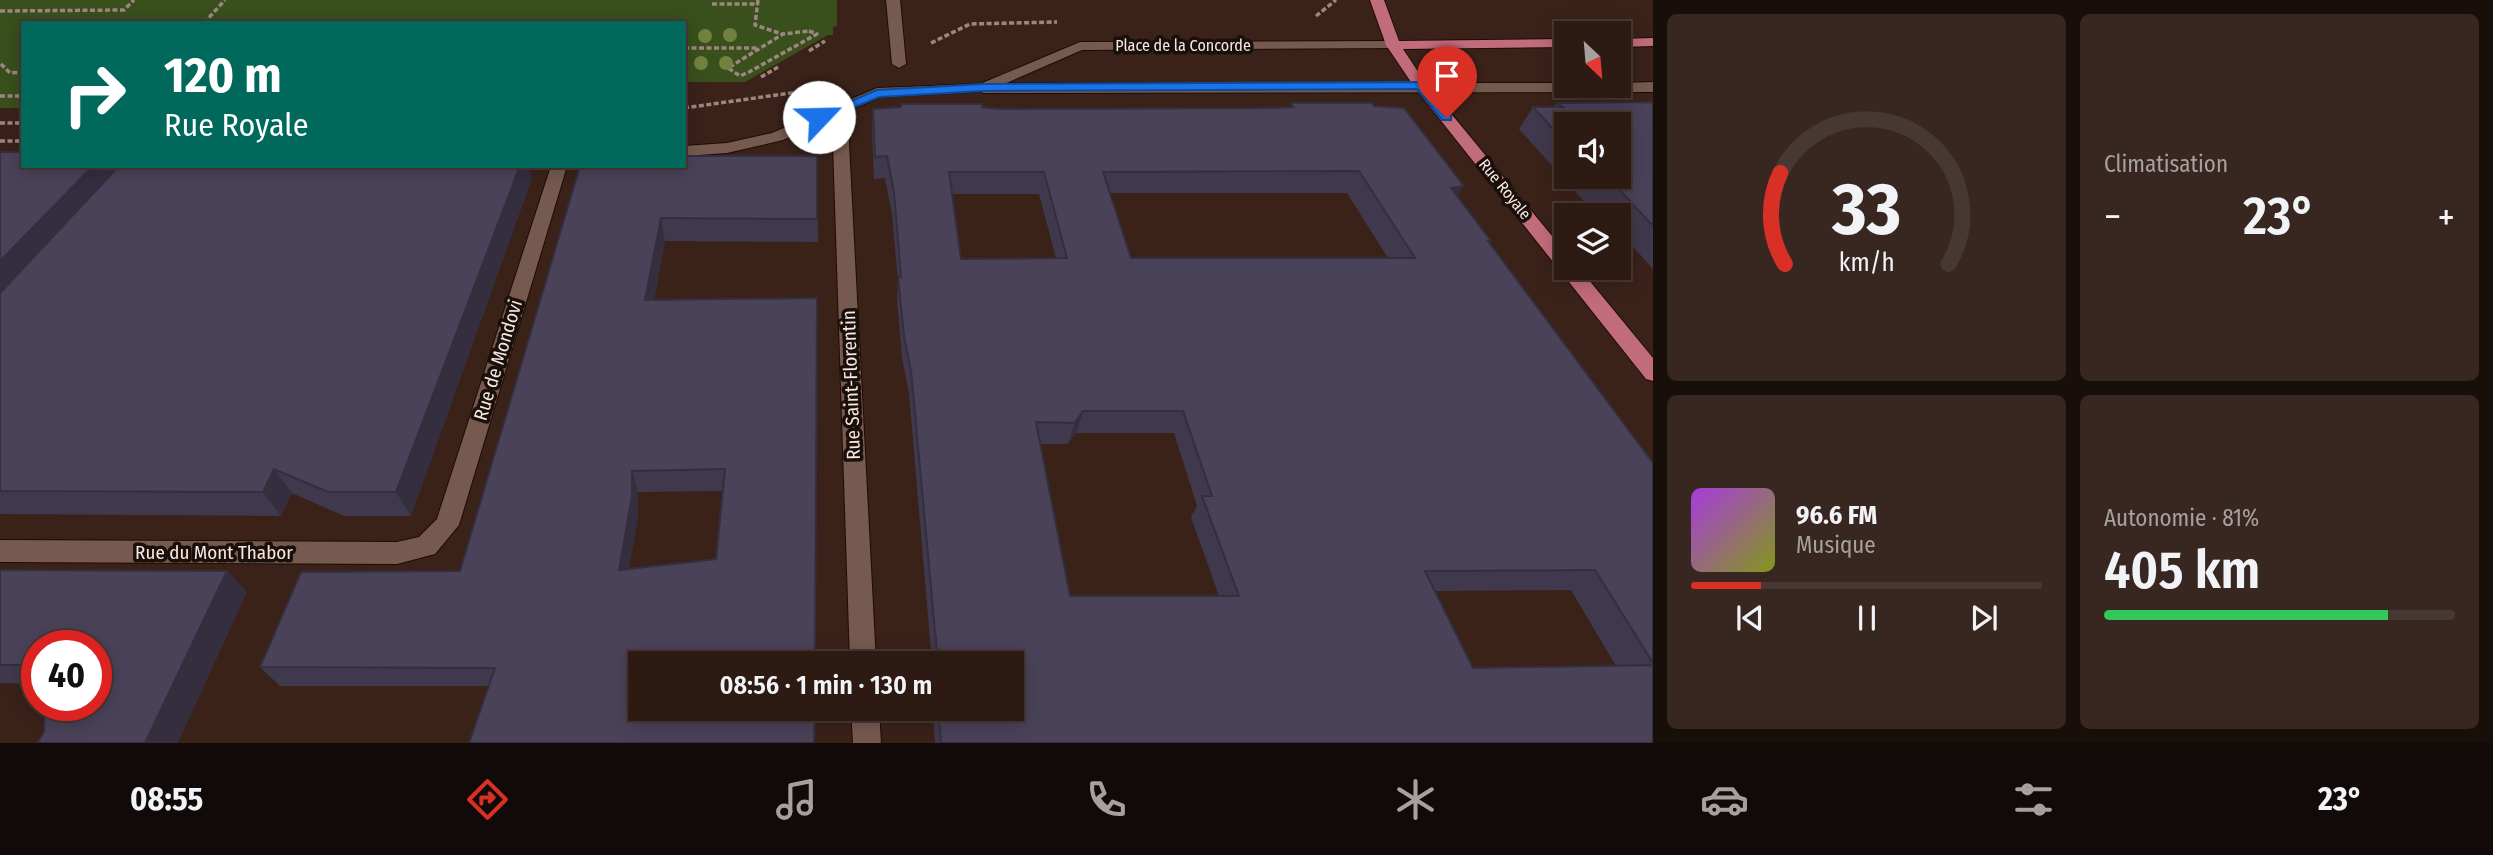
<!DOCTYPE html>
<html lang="fr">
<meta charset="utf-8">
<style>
:root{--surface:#2c1a13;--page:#382721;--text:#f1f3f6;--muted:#a6a1a0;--line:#483833;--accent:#d93025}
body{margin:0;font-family:"Fira Sans Condensed",sans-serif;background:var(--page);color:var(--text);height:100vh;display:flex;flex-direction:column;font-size:26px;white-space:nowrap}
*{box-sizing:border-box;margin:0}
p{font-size:23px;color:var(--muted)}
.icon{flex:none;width:38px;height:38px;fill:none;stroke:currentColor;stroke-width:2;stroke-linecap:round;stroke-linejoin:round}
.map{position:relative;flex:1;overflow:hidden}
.details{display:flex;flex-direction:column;gap:14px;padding:14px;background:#180e0a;width:840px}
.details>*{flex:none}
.hud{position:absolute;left:21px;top:21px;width:665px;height:147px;border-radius:0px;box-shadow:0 4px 18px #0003,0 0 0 2px var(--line);background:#00695c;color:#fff;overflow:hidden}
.needle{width:46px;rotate:154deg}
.controls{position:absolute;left:1554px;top:21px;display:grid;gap:14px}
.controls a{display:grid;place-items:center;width:77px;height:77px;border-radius:0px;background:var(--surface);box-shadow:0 4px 18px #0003,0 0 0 2px var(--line);font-size:35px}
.speed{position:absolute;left:21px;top:630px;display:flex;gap:14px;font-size:35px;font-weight:700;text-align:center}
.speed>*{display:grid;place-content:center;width:91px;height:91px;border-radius:50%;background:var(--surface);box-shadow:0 4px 18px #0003,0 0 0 2px var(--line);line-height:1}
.speed .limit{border:10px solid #d22;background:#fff;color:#111}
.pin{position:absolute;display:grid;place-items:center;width:60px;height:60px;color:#fff;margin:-72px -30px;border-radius:50% 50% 50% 0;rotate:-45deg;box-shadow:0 0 7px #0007}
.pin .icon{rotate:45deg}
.me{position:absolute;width:77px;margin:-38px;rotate:66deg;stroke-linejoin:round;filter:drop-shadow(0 0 5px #0008)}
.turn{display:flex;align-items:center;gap:24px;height:147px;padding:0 28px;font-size:32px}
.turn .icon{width:91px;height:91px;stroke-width:2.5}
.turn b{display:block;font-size:49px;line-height:60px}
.big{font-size:52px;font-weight:600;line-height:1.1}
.details .widget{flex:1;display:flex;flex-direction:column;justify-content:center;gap:10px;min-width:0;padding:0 24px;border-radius:10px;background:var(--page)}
.details .dial{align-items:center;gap:0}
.dial svg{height:182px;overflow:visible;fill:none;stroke:var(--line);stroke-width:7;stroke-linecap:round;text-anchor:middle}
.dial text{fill:var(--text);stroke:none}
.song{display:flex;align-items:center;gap:21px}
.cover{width:84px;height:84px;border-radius:10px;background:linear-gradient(135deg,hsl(280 70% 55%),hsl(70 70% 35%))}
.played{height:7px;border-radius:4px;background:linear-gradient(90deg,var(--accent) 20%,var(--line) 20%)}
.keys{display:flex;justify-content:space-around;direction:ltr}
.heat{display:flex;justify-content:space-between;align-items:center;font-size:38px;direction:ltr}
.charge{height:10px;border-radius:5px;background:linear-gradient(90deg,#34c759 81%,var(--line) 0)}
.details .tiles{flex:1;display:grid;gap:14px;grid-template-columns:repeat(2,1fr)}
.trip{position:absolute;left:628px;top:651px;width:396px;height:70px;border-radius:0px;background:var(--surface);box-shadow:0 4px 18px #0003,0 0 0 2px var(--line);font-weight:600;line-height:70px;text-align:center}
.tab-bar{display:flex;height:112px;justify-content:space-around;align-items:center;background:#120a08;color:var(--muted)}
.tab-bar .icon{width:49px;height:49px}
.tab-bar .on{color:var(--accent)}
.tab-bar b{font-size:32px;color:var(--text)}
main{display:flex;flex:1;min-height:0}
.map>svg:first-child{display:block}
.green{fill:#394f1c}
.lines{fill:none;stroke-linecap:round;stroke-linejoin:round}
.pedestrian-casing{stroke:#200b04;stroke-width:2}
.minor-casing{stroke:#200b04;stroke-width:2}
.tertiary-casing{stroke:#200b04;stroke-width:2}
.primary-casing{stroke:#200b04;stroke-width:2}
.path{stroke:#9c8780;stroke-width:3.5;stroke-dasharray:5 2.5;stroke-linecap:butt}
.pedestrian{fill:#765a50;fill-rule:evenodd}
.minor{fill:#765a50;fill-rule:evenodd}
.tertiary{fill:#765a50;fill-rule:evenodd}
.primary{fill:#c16c7b;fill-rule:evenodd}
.tree{fill:#71823e}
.wall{fill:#40394d;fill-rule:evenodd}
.shaded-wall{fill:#342e3e}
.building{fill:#4a4259;stroke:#342e3e;stroke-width:2;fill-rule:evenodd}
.route{fill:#1a73e8;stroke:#114b97;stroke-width:2}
.labels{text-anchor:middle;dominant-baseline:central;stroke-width:7;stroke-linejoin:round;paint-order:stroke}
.far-street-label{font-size:16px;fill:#f8e7e1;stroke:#190f0b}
.street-label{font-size:19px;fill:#f8e7e1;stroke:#190f0b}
</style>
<main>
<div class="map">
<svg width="1653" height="743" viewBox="0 0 1653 743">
<rect width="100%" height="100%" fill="#3a2219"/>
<path class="green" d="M0 0H837V26L833 27V35H828L745 82H684V23H23V108H0Z"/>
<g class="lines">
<defs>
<path id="pedestrian" d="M886 0H900L906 64 899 68 892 64Z"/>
<path id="minor" d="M1653 82V92L983 93 975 88 983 83H1566V86H1619V83Z
M843 101 851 106 849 144 876 663H850L833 144 835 106Z
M551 166H567L459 525 435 554 397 564 0 562V540L397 542 419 537 437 519Z
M851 709H879L881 743H853Z"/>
<path id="tertiary" d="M1393 41 1400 45 1398 48 1082 50 988 91 880 97 783 140 727 153 684 156V146L727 143 772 133 877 88 980 84 1080 42Z"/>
<path id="primary" d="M1370 0H1384L1399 41 1566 39V47L1403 49 1425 82 1566 253V268H1579L1653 358V381L1646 379 1415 88 1386 45Z
M1653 38V46L1619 47V39Z"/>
</defs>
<use href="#pedestrian" class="pedestrian-casing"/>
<use href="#minor" class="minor-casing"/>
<use href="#tertiary" class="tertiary-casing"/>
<use href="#primary" class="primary-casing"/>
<path class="path" d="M758 0 755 25 782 34
M712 4H758
M0 11 124 10 134 0
M1316 16 1336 0
M204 23 225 0
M809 31 817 34 749 72 740 76 728 68 783 34Z
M931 43 970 24 1057 22
M684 48H758
M809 51 825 41
M1 64 10 73 23 72
M761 77 778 67
M0 96H23
M684 108 798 92
M0 123H23
M0 141H23"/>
<use href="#pedestrian" class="pedestrian"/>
<use href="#minor" class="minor"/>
<use href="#tertiary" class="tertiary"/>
<use href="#primary" class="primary"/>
</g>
<g class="tree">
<circle cx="730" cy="35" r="7"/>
<circle cx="705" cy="36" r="7"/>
<circle cx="701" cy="63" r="7"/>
<circle cx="726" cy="63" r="7"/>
</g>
<path class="wall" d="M1653 102V269L1619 231V215H1604L1597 208 1589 207 1519 129 1533 107H1554L1557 103ZM1566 124 1619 177H1566Z
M1291 103 1458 197 1491 241 1489 243 1653 463V743H935L933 713 934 709H1012V663H932L909 393 902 358 897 299 898 280 892 214 885 178 874 179 872 131 873 109 901 107V104L1001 109 1276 108 1290 107ZM1110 193H1347L1388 258H1131ZM952 194H1039L1056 258 961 259ZM1076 433H1174L1197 506 1191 517 1219 596H1070L1040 444H1068ZM1571 590 1616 666 1473 668 1435 591Z
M0 152 117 168 532 178 411 516H344L292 493 281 516 0 514Z
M817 156 818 242 665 241 654 300 815 663 489 686H280L260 667 460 571 580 166ZM723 491 716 559 629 568 638 517V492Z
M0 570 227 571 247 592 96 705 37 646V684L0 683Z"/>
<path class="shaded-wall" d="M93 166H116L123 177 0 310V261Z
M520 166H529L532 178 411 516 396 492Z
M1464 186 1450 208 1451 188Z
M661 218 665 241 650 323 645 300Z
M1083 411 1076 433 1068 444 1075 423Z
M274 469 292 493 281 516 263 492Z
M632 471 638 492V517L625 590 619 570Z
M227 571 247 592 178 743H145Z"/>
<path class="building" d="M1653 102V226L1615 185H1606L1598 177H1619V124H1566V143L1533 107H1563L1557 103Z
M1291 103H1372L1374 106 1404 108 1464 186 1451 188 1491 241H1488L1653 463V663L1595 570 1425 571 1473 668 1653 665V743H941L938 709H1012V663H938L911 371 904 336 898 276 901 277 894 192 887 156 875 157 873 109 901 107V104H982V107L1001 109 1276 108 1293 107ZM1359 171 1415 258H1131L1103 172ZM949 172H1044L1067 258 961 259ZM1083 411H1183L1212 496H1202L1239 596H1070L1036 422 1075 423Z
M0 152H23V166H93L0 261Z
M684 156H817V219L661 218 645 300 817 298 815 663H640V709H815L814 743H469L495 668 260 667 301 572 460 571 580 166H684ZM725 469 716 559 619 570 632 496V471Z
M119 166H520L396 492H328L274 469 263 492 0 491V293Z
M0 570 227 571 145 743H37L44 732 45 705H96V646H37V665H0Z"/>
<path class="route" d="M1420 82 1451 115V120H1442L1417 89 983 91 879 97 823 120 813 117 877 90 983 84Z"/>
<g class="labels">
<g class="far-street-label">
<text x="1183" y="45">Place de la Concorde</text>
<text transform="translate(1505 189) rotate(51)">Rue Royale</text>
</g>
<g class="street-label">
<text transform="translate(498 360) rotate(-73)">Rue de Mondovi</text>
<text transform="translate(851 385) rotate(-92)">Rue Saint-Florentin</text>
<text x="214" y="552">Rue du Mont Thabor</text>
</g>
</g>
</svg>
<div class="controls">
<a><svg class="needle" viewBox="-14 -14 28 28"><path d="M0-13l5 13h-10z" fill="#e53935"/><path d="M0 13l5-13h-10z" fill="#a6a1a0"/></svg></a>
<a><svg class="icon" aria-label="sound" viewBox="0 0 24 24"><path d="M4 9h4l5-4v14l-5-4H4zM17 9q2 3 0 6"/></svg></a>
<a><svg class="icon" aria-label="layers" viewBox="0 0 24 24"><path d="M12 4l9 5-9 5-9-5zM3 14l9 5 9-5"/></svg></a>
</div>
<div class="speed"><div class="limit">40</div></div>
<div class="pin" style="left:1447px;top:118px;background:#d93025"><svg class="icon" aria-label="arrive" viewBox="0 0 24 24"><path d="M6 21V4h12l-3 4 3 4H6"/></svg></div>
<svg class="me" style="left:819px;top:117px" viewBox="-20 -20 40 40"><circle r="19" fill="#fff"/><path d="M0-13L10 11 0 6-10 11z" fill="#1a73e8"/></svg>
<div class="trip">08:56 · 1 min · 130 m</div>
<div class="hud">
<div class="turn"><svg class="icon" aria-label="right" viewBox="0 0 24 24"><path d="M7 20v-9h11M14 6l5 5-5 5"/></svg><div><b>120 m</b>Rue Royale</div></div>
</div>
</div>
<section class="details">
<div class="tiles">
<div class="widget dial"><svg viewBox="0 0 100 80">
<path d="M14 69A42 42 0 1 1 86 69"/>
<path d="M14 69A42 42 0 0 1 12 29" stroke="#d93025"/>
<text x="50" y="56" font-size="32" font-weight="700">33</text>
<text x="50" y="72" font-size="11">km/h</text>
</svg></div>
<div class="widget"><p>Climatisation</p>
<div class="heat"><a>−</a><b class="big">23°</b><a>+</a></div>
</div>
<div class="widget">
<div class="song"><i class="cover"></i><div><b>96.6 FM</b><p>Musique</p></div></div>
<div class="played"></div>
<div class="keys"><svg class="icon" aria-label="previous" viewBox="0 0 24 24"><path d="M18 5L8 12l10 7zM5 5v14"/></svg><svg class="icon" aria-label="pause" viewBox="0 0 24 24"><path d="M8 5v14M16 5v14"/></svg><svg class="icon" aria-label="next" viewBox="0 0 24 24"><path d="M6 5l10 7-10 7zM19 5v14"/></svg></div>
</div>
<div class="widget"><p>Autonomie · 81%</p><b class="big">405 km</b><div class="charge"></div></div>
</div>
</section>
</main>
<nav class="tab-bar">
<b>08:55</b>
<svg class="icon on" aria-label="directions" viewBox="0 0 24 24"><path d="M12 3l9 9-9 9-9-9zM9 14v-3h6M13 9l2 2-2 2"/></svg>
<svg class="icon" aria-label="music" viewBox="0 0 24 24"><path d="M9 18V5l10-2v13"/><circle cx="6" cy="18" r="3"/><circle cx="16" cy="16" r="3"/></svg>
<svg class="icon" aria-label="phone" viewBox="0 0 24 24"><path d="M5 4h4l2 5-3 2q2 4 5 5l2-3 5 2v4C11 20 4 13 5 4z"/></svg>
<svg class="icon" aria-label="climate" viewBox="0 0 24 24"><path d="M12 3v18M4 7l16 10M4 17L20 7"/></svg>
<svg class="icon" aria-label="car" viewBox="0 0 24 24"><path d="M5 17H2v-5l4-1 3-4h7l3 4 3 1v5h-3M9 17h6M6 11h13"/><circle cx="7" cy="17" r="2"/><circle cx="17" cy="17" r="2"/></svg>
<svg class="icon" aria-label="filters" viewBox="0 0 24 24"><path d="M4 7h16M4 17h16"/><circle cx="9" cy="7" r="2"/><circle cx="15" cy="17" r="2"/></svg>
<b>23°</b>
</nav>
